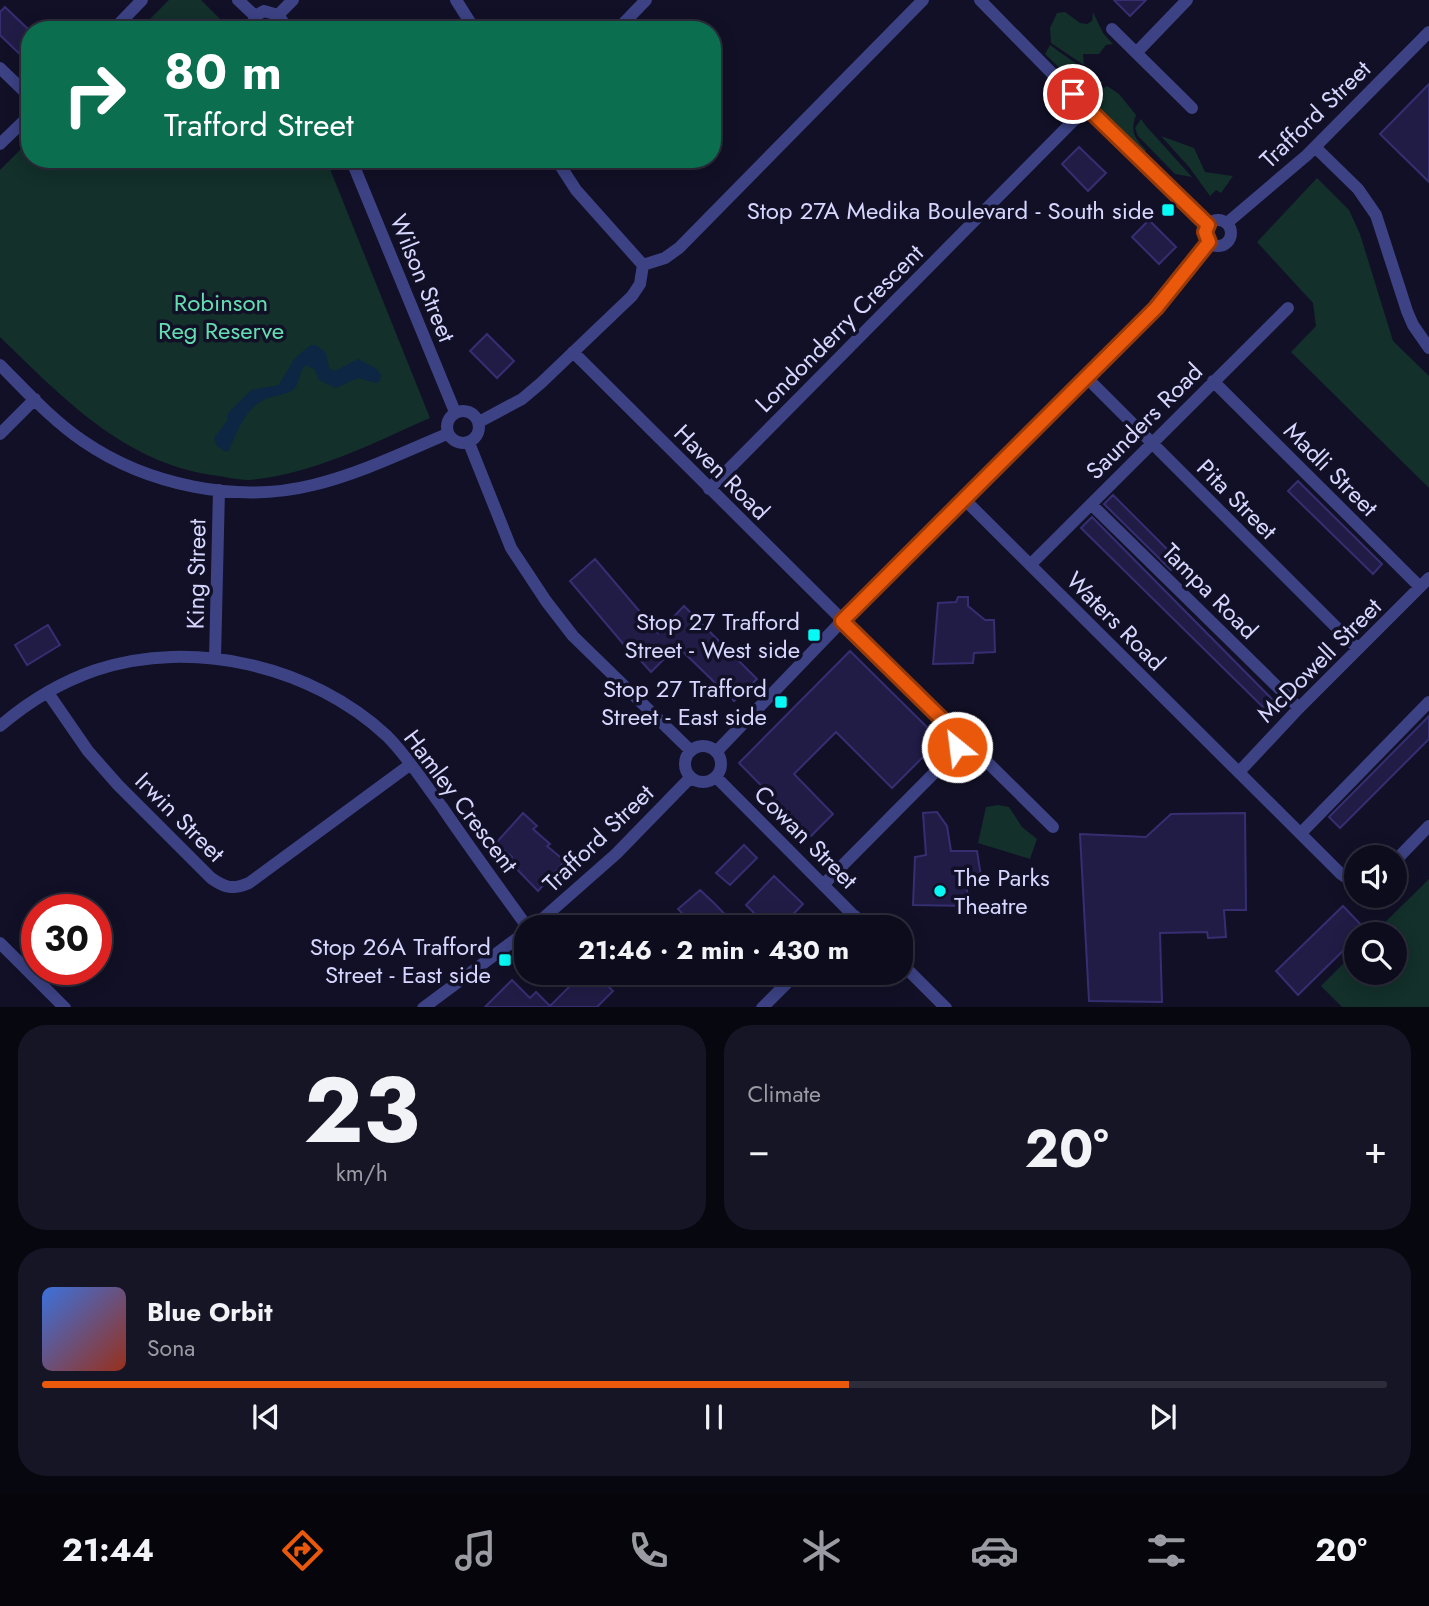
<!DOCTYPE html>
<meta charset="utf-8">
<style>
:root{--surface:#0d0c1c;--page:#161525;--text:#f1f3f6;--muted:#9a9ba3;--line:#2d2c3b;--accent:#ea580c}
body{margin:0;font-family:Jost,sans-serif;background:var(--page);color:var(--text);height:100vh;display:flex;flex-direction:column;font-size:26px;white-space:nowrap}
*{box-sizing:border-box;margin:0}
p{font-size:23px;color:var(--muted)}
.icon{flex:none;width:38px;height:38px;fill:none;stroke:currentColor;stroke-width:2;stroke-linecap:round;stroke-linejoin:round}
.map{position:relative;height:1007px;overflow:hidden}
.side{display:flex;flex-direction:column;gap:18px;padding:18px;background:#07070f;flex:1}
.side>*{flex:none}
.hud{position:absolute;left:21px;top:21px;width:700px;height:147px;border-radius:28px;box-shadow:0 4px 18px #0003,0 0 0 2px var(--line);background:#0b6e4f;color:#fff;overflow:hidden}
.controls{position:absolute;left:1344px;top:845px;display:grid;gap:14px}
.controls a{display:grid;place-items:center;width:63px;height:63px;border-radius:50%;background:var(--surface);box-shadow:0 4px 18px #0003,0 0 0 2px var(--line);font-size:35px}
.speed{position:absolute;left:21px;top:894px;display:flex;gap:14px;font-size:35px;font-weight:700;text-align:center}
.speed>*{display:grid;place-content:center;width:91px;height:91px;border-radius:50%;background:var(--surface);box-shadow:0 4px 18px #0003,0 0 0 2px var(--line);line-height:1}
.speed .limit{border:10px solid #d22;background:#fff;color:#111}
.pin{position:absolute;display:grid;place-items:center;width:60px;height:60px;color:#fff;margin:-30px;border:4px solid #fff;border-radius:50%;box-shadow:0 2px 7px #0007}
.me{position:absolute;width:77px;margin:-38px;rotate:331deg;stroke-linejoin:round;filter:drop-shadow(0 0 5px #0008)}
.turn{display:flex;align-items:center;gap:24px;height:147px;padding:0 28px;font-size:32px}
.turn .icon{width:91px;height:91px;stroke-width:2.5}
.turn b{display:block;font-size:49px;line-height:60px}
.big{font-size:52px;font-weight:700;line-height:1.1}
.side .tile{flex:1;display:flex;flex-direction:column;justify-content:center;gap:10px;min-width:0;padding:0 24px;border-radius:28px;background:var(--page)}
.side .dial{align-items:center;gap:0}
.dial b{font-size:91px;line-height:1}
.song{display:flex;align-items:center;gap:21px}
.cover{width:84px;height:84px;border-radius:10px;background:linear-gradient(135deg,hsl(220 70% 55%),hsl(10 70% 35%))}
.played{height:7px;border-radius:4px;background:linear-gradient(90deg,var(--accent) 60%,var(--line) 60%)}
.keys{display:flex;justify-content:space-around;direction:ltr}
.heat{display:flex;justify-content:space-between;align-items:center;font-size:38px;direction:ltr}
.side .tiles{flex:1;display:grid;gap:18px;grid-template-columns:1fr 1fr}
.tile:last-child{grid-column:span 2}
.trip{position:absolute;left:514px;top:915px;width:399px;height:70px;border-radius:28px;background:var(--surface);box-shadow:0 4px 18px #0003,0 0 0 2px var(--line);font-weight:700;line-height:70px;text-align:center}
.tabs{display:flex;height:112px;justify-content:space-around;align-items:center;background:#05050b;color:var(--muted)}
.tabs .icon{width:49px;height:49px}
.tabs .active{color:var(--accent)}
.tabs b{font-size:32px;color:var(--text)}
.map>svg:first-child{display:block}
.green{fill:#13302b}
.water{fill:#0c2643}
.building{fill:#201c46;stroke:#352f72;stroke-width:2}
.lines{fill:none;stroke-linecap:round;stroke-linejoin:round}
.street{stroke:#3c4284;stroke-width:12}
.route-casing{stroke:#983908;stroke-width:18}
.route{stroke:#ea580c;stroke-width:12}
.poi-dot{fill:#07f9f5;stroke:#111026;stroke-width:2.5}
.labels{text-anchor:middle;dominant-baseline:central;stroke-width:7;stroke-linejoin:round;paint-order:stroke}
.street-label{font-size:24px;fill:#d6d6fe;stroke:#111026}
.poi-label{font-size:24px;fill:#d6d6fe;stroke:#111026;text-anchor:end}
.park-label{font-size:24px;fill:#63ddb0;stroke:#111026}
</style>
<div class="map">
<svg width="1429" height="1008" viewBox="0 0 1429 1008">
<rect width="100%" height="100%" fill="#111026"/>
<path class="green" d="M169 0H201L231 30H139Z
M1065 12 1080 23 1087 24 1092 21 1093 12 1103 33 1113 44 1106 45 1099 54H1083L1084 65 1051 43 1050 28 1057 13Z
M1050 45 1103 83 1093 89 1085 85H1077L1045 54Z
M1107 86 1119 94 1136 115C1130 132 1134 137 1146 150L1144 152 1092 100 1093 96Z
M1141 119 1146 126 1192 177 1175 174 1138 136 1135 128Z
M1161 136 1194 148 1205 172 1233 176 1221 193 1216 190 1210 196 1189 167Z
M30 140V159H326L430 418C373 443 312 475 248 480 236 480 223 476 211 475 122 461 62 397 0 337V170Z
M1317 178 1349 210 1360 234 1393 341 1429 376V488L1291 352 1316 326 1313 303 1257 242Z
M998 805 1009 807 1022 827 1037 839 1030 859 978 843 986 807Z
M1429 879V1007H1342L1321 986 1356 951V973H1395V934H1373Z"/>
<path class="water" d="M311 345H316L326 353 329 368 335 371 358 359 377 369 381 375 380 381 376 383 358 378 336 388 319 380 315 370 306 365C298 372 301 381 294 389 287 395 276 395 268 398 246 406 238 430 229 450L226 452 217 446 214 438 227 421 228 413 251 390 279 385 295 358Z"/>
<path class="building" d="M1114 0H1146L1130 16Z
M5 7 30 31V64L0 35V12Z
M1429 84V182L1380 134Z
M1079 147 1106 173 1088 191 1062 164Z
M1149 220 1176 247 1159 264 1132 237Z
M487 334 514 361 497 378 470 351Z
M1298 481 1382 564 1373 574 1288 491Z
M1113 495 1179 561 1171 570 1104 504Z
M1092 517 1276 703 1268 712 1081 528Z
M595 559 658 633 684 606 757 679 734 701 677 646 651 672 640 660 630 641 625 646 570 581Z
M958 597H968V606L985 620H994L995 652 974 653 973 663 933 664 938 603 956 602Z
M48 625 60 645 27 665 15 645Z
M850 651 940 740 892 788 836 732 794 774 833 814 811 836 739 763Z
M1429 716V739L1340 828 1329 817Z
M937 812 947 826 951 851H977L981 876 964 875 970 906 913 905 915 857 926 855 923 813Z
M523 813 537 826 533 829 550 844 547 846 565 861 538 891 509 861 512 857 496 843Z
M1245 813 1246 910H1224L1226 937 1208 938 1207 932 1160 933 1162 1002 1089 1001 1080 834 1146 837 1171 814Z
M744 845 757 858 730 885 716 873Z
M774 876 803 904 780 928H769L746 905Z
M700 890 714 903 738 928H697L678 909Z
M1343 906 1365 929 1356 934V938L1298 995 1276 971Z
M557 973H595L613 991 597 1007H485L512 980 530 998 536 992 550 1006 570 986Z"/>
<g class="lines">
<path class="street" d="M238 0 255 16
M456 0 475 30
M980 0 1086 108 1208 225
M278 15 293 0
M1112 29 1192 108
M113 30 142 0
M251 30 255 16 264 11 278 15 283 22V30
M617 30 646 0
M1136 53 1187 0
M0 68 30 97
M0 144 30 115
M1315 147 1358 189 1376 215 1407 311 1413 325 1429 348
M351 159 455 412
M556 159 576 190 643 265
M1205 233a13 13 0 1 1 26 0a13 13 0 1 1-26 0Z
M1227 223 1307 155 1429 32
M573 352 958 735
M0 365C26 391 52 420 83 441 147 485 237 504 313 485 359 474 404 452 447 434
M1087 378 1358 649
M1213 381 1420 587
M447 427a16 16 0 1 1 32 0a16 16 0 1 1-32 0Z
M479 422 522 399 541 383 632 296 640 284 643 265 665 258 679 248 923 0
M0 434 35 399
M469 443 511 548 546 601 573 636 691 751
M709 489 1086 108
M964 499 1341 874 1356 884
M1091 504 1299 708
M1030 565 1288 308
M215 658 219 490
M48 693 88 751 118 785 211 878C225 888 233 890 249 883L411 764
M0 726C28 702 61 682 96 670 193 638 312 666 387 736 408 757 424 783 442 807 470 848 499 888 528 928
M955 742a10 10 0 1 1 20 0a10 10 0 1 1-20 0Z
M685 764a18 18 0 1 1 36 0a18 18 0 1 1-36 0Z
M973 748 1053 827
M716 752 842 621 1155 308 1209 242
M1239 772 1299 708 1429 578
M716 777 866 928
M1301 833 1429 702
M1395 861 1429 826
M823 885 958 749
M532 928 616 854 691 777
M843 928 855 916
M0 943 65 1008
M901 963 946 1008
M423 1008 527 931
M762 1008 797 973"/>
</g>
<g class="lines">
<defs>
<path id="route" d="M957 747 958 735 842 621 1156 308 1209 242 1205 232 1208 225 1073 94"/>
</defs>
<use href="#route" class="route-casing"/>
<use href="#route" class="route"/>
</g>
<g class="poi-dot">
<rect x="1161" y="203" width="14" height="14" rx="3.5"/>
<rect x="807" y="628" width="14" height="14" rx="3.5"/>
<rect x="774" y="695" width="14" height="14" rx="3.5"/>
<circle cx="940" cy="891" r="7"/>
<rect x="498" y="953" width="14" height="14" rx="3.5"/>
</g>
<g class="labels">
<g class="street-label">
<text transform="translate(1315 114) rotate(-44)">Trafford Street</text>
<text transform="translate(423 278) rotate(68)">Wilson Street</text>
<text transform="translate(839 328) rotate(-45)">Londonderry Crescent</text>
<text transform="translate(1144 421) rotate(-45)">Saunders Road</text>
<text transform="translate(1331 469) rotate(45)">Madli Street</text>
<text transform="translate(722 472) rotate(45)">Haven Road</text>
<text transform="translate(1237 499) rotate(45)">Pita Street</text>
<text transform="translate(196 574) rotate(-89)">King Street</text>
<text transform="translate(1210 591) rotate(45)">Tampa Road</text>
<text transform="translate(1116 621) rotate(45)">Waters Road</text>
<text transform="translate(1319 660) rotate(-45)">McDowell Street</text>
<text transform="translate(461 801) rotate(53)">Hamley Crescent</text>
<text transform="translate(180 817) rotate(45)">Irwin Street</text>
<text transform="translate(806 837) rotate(45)">Cowan Street</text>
<text transform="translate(598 838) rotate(-44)">Trafford Street</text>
</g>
<g class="poi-label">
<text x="1154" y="210">Stop 27A Medika Boulevard - South side</text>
<text x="800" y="621">Stop 27 Trafford<tspan x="800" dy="28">Street - West side</tspan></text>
<text x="767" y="688">Stop 27 Trafford<tspan x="767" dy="28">Street - East side</tspan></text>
<text x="954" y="877" text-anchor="start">The Parks<tspan x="954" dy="28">Theatre</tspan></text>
<text x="491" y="946">Stop 26A Trafford<tspan x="491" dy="28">Street - East side</tspan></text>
</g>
<g class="park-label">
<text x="221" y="302">Robinson<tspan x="221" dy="28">Reg Reserve</tspan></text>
</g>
</g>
</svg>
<div class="controls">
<a><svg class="icon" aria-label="sound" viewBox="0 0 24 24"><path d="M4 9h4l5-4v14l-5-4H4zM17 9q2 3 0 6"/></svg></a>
<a><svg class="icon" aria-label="search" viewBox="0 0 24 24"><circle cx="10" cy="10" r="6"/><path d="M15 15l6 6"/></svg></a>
</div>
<div class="speed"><div class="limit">30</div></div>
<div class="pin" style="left:1073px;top:94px;background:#d93025"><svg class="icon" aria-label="arrive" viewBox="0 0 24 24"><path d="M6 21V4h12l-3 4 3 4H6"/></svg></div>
<svg class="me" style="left:957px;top:747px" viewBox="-20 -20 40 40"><circle r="17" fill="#ea580c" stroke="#fff" stroke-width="3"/><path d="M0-11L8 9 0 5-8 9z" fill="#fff"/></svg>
<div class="trip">21:46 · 2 min · 430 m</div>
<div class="hud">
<div class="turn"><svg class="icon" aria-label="right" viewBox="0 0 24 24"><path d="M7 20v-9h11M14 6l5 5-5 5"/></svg><div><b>80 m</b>Trafford Street</div></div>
</div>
</div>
<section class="side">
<div class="tiles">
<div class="tile dial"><b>23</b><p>km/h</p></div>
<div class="tile"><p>Climate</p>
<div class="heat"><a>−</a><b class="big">20°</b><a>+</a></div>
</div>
<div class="tile">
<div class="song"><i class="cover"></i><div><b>Blue Orbit</b><p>Sona</p></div></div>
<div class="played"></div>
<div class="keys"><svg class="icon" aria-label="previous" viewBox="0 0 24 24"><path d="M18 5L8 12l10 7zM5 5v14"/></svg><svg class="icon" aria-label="pause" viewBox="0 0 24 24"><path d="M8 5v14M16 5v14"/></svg><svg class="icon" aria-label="next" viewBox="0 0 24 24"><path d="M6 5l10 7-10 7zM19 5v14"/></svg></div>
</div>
</div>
</section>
<nav class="tabs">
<b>21:44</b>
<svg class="icon active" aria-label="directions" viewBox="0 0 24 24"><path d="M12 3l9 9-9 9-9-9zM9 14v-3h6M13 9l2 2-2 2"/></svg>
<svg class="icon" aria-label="music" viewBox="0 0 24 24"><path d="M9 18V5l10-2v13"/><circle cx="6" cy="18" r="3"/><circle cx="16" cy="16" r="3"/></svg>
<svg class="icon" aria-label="phone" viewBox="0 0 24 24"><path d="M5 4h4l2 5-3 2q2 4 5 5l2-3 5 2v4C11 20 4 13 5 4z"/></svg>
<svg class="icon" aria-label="climate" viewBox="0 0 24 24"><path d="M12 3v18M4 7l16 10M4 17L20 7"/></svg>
<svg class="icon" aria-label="car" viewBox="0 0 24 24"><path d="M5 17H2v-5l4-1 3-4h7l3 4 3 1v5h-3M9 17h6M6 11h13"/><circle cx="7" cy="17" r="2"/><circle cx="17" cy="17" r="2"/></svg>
<svg class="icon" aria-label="filters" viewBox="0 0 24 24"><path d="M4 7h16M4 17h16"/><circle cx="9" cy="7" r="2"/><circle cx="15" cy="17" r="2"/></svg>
<b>20°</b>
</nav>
